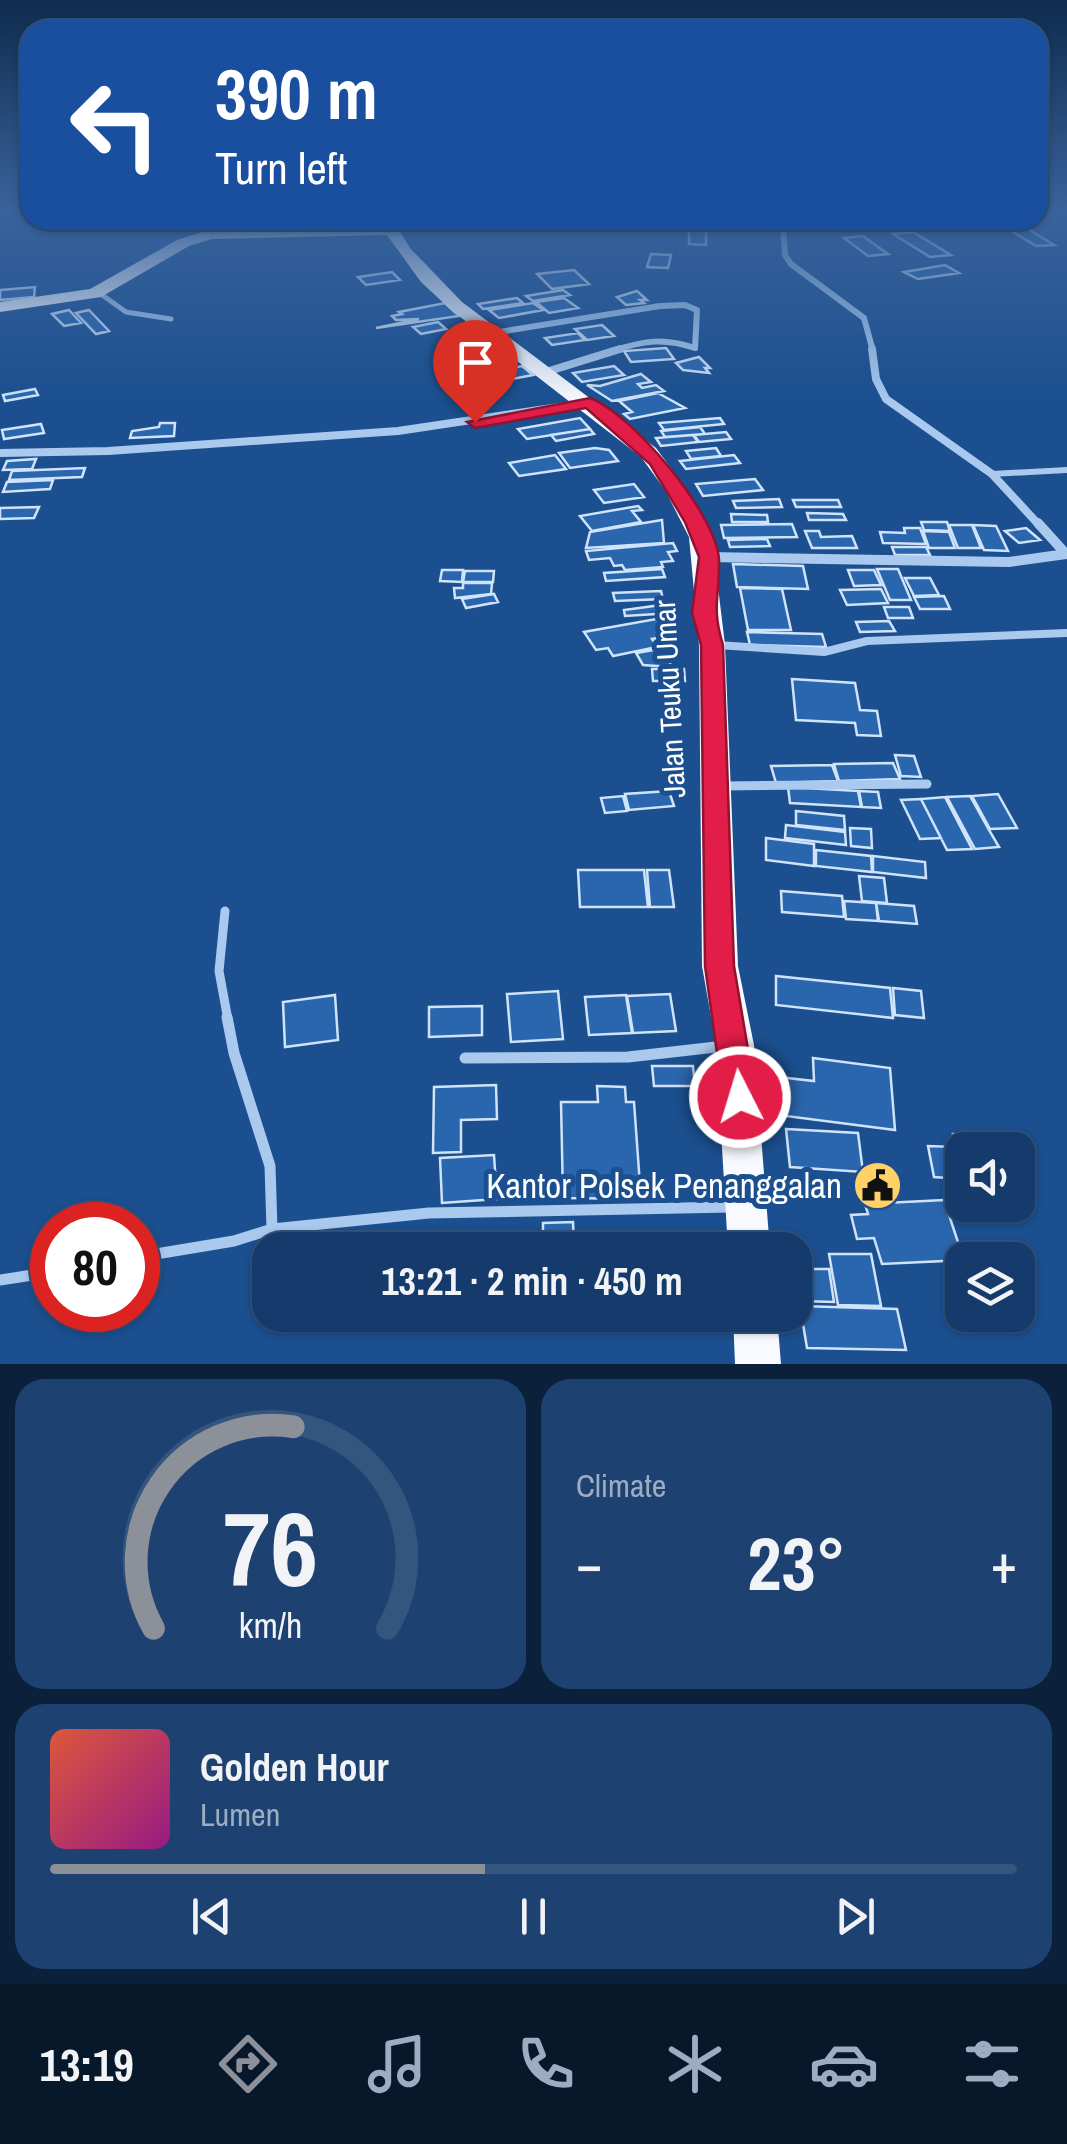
<!DOCTYPE html>
<meta charset="utf-8">
<style>
:root{--surface:#143b6b;--page:#1d4271;--text:#f1f3f6;--muted:#9dadc1;--line:#33557e;--accent:#8c9099}
body{margin:0;font-family:"Archivo Narrow",sans-serif;background:var(--page);color:var(--text);height:100vh;display:flex;flex-direction:column;font-size:38px;white-space:nowrap}
*{box-sizing:border-box;margin:0}
p{font-size:32px;color:var(--muted)}
.icon{flex:none;width:55px;height:55px;fill:none;stroke:currentColor;stroke-width:2;stroke-linecap:round;stroke-linejoin:round}
.map{position:relative;height:1364px;overflow:hidden}
.panel{display:flex;flex-direction:column;gap:15px;padding:15px;background:#0b203b;flex:1}
.panel>*{flex:none}
.top-card{position:absolute;left:20px;top:20px;width:1028px;height:210px;border-radius:30px;box-shadow:0 2px 8px #0004,0 0 0 2px var(--line);background:#1a4fa0;color:#fff;overflow:hidden}
.fabs{position:absolute;left:945px;top:1132px;display:grid;gap:20px}
.fabs a{display:grid;place-items:center;width:90px;height:90px;border-radius:20px;background:var(--surface);box-shadow:0 2px 8px #0004,0 0 0 2px var(--line);font-size:50px}
.speed{position:absolute;left:30px;top:1202px;display:flex;gap:20px;font-size:50px;font-weight:700;text-align:center}
.speed>*{display:grid;place-content:center;width:130px;height:130px;border-radius:50%;background:var(--surface);box-shadow:0 2px 8px #0004,0 0 0 2px var(--line);line-height:1}
.speed .limit{border:15px solid #d22;background:#fff;color:#111}
.pin{position:absolute;display:grid;place-items:center;width:85px;height:85px;color:#fff;margin:-102px -42px;border-radius:50% 50% 50% 0;rotate:-45deg;box-shadow:0 0 10px #0007}
.pin .icon{rotate:45deg}
.me{position:absolute;width:110px;margin:-55px;rotate:355deg;stroke-linejoin:round;filter:drop-shadow(0 0 8px #0008)}
.turn{display:flex;align-items:center;gap:35px;height:210px;padding:0 30px;font-size:45px}
.turn .icon{width:130px;height:130px;stroke-width:2.5}
.turn b{display:block;font-size:70px;line-height:85px}
.big{font-size:75px;font-weight:800;line-height:1.1}
.panel .tile{flex:1;display:flex;flex-direction:column;justify-content:center;gap:15px;min-width:0;padding:0 35px;border-radius:30px;background:var(--page)}
.panel .dial{align-items:center;gap:0}
.dial svg{height:260px;overflow:visible;fill:none;stroke:var(--line);stroke-width:7;stroke-linecap:round;text-anchor:middle}
.dial text{fill:var(--text);stroke:none}
.song{display:flex;align-items:center;gap:30px}
.cover{width:120px;height:120px;border-radius:15px;background:linear-gradient(135deg,hsl(10 70% 55%),hsl(310 70% 35%))}
.played{height:10px;border-radius:5px;background:linear-gradient(90deg,var(--accent) 45%,var(--line) 45%)}
.keys{display:flex;justify-content:space-around;direction:ltr}
.heat{display:flex;justify-content:space-between;align-items:center;font-size:55px;direction:ltr}
.panel .tiles{flex:1;display:grid;gap:15px;grid-template-columns:1fr 1fr}
.tile:last-child{grid-column:span 2}
.trip{position:absolute;left:252px;top:1232px;width:560px;height:100px;border-radius:30px;background:var(--surface);box-shadow:0 2px 8px #0004,0 0 0 2px var(--line);font-weight:800;line-height:100px;text-align:center}
.tabs{display:flex;height:160px;justify-content:space-around;align-items:center;background:#08182b;color:var(--muted)}
.tabs .icon{width:70px;height:70px}
.tabs .selected{color:var(--accent)}
.tabs b{font-size:45px;color:var(--text)}
.map>svg:first-child{display:block}
.building{fill:#2a66ad;stroke:#cfe3fa;stroke-width:2.5}
.lines{fill:none;stroke-linecap:round;stroke-linejoin:round}
.service-far4{stroke:#a9c9ee;stroke-width:5}
.service-far3{stroke:#a9c9ee;stroke-width:6}
.service-far2{stroke:#a9c9ee;stroke-width:8}
.service-far1{stroke:#a9c9ee;stroke-width:9}
.service{stroke:#a9c9ee;stroke-width:11}
.minor-far2{stroke:#a9c9ee;stroke-width:6}
.minor-far1{stroke:#a9c9ee;stroke-width:8}
.minor{stroke:#a9c9ee;stroke-width:10}
.trunk{fill:#f8faff;fill-rule:evenodd}
.route{fill:#e11d48;stroke:#92132f;stroke-width:2.5}
.labels{text-anchor:middle;dominant-baseline:central;stroke-width:10;stroke-linejoin:round;paint-order:stroke}
.street-label{font-size:30px;fill:#fff;stroke:#1b4f8f}
.near-poi-label{font-size:35px;fill:#fff;stroke:#1b4f8f;text-anchor:end}
</style>
<div class="map">
<svg width="1067" height="1364" viewBox="0 0 1067 1364">
<rect width="100%" height="100%" fill="#1b4f8f"/>
<path class="building" d="M421 220H475L477 223 425 227Z
M1017 222 1054 245 1036 246 1000 224Z
M689 229 706 230V245L689 244Z
M913 232 951 255 930 257 893 234Z
M863 236 888 254 868 256 844 238Z
M651 254 671 255 668 268 647 267Z
M945 265 959 273 918 279 904 272Z
M574 270 589 284 552 289 537 274Z
M392 272 400 280 366 285 358 277Z
M35 287 34 297 0 300V290Z
M563 290 570 295 533 301 526 296Z
M637 291 647 300H640L644 303 626 305 617 297Z
M517 298 523 303 483 309 478 304Z
M564 298 578 308 549 313 536 302Z
M445 303 459 316 376 328 419 319 396 320 392 316 402 314 399 312Z
M533 303 543 310 499 318 489 310Z
M69 310 81 323 64 326 52 314Z
M89 310 109 331 96 334 76 313Z
M438 322 446 329 421 334 413 327Z
M602 325 614 336 587 340 575 329Z
M578 333 585 340 552 345 545 338Z
M666 348 674 359 631 362 624 351Z
M699 357 710 368H705L709 373 683 370 676 363Z
M522 366 533 375 491 383 481 374Z
M614 366 624 375 582 382 573 373Z
M641 374 651 382 638 384 642 388 656 385 664 391 612 401 587 385 600 386Z
M35 389 38 395 5 401 3 395Z
M658 393 685 408 630 419 624 414 632 412 619 401Z
M580 418 590 429 527 439 518 429Z
M720 418 724 424 664 430 659 423Z
M160 423H175L174 436 130 438 132 431 159 427Z
M41 424 44 433 4 439 2 430Z
M700 427 705 434 665 437 661 431Z
M590 429 594 434 556 441 551 435Z
M726 432 731 439 699 442 694 435Z
M693 435 698 442 661 446 656 438Z
M595 448 609 450 618 461 570 468 559 453Z
M716 448 721 456 691 459 686 451Z
M555 455 566 469 519 476 509 463Z
M734 455 740 463 686 469 680 461Z
M36 459 32 469 3 470 7 461Z
M85 468 82 477 9 480 12 471Z
M755 479 763 490 703 496 696 484Z
M53 480 50 489 3 492 7 482Z
M634 484 644 497 604 503 594 490Z
M779 499 782 507 736 508 733 501Z
M793 500H838L841 507H796Z
M638 506 642 510 632 511 641 522 592 531 580 516Z
M39 507 34 518 0 519V508Z
M807 513 843 514 846 520H809Z
M731 514 767 515 768 522H732Z
M662 520 664 543 586 548 590 532Z
M921 522H947L950 531 924 530Z
M792 524 797 537 724 538 721 525Z
M949 525H972L981 548H958Z
M973 525 996 526 1008 551 984 550Z
M904 528H920L926 544 883 543 880 532 905 533Z
M1026 528 1040 540 1019 543 1005 531Z
M805 531H819L821 537 852 536 857 548H812Z
M923 531 949 532 955 548H929Z
M767 539 770 546 730 547 728 540Z
M673 543 677 551 668 552 673 561 661 562 663 567 625 570 622 565 614 566 610 558 589 560 586 551Z
M892 547H926L930 555H895Z
M733 564 803 566 808 589 737 587Z
M662 569 665 577 606 581 604 573Z
M877 569H898L911 600H890Z
M442 570H463L462 582 440 581Z
M848 570H874L881 585 854 586Z
M465 571H494L493 582H463Z
M905 578H930L939 595 914 596Z
M463 583H492L491 594 455 598 454 588H463Z
M740 588 782 589 791 630H748Z
M881 589 888 603 847 605 840 590Z
M661 591 663 599 615 601 613 593Z
M494 594 498 602 466 608 462 599Z
M944 596 950 609H920L914 597Z
M669 604 672 613 625 616 624 610Z
M884 607H909L913 618H888Z
M656 619 669 636 652 639 657 647 613 656 608 648 596 650 584 632Z
M889 621 895 631 860 632 856 622Z
M747 632 822 634 826 647 750 645Z
M671 647 670 667 643 665 636 653Z
M652 669H684L685 681H653Z
M792 679 855 683 860 710 877 711 881 736 857 735 855 723 796 720Z
M895 755 914 756 921 777 901 776Z
M893 763 900 779 839 781 834 764Z
M832 765 838 781 776 783 771 766Z
M788 787 858 791 861 807 790 803Z
M669 791 674 806 629 810 625 794Z
M859 791 878 792 881 808 862 807Z
M998 794 1017 828 990 829 972 796Z
M623 796 627 811 605 813 601 798Z
M970 796 989 830 999 847 975 849 947 797Z
M945 797 972 849 947 850 921 799Z
M921 799 941 838 920 839 901 800Z
M796 811 844 816 845 830 796 825Z
M786 825 845 832 846 845 785 838Z
M850 828 871 829 872 848 851 846Z
M766 838 814 844V866L766 860Z
M816 850 871 856 872 872 816 866Z
M873 856 925 862 926 878 873 872Z
M578 870H644L648 907H580Z
M647 870H669L674 907H650Z
M859 876 884 878 887 903 862 901Z
M781 891 842 896 844 917 782 912Z
M844 901 876 903 878 921 846 919Z
M876 903 914 906 917 924 879 921Z
M776 976 890 988 893 1018 776 1005Z
M893 988 921 991 924 1018 895 1015Z
M558 991 563 1039 511 1042 507 994Z
M670 994 676 1031 633 1033 627 996Z
M335 995 338 1040 285 1047 283 1002Z
M626 995 632 1033 589 1035 585 997Z
M482 1006V1035L429 1037V1007Z
M813 1058 890 1068 895 1130 778 1115V1077L814 1081Z
M652 1066H693L695 1086H654Z
M496 1085 497 1119 461 1120V1152L433 1153 434 1087Z
M597 1086 625 1087 626 1102H634L641 1199 563 1198 561 1102H598Z
M786 1129 858 1133 863 1172 790 1167Z
M953 1134 1005 1137 1008 1150H962V1179L934 1177 928 1146 955 1147Z
M494 1155 497 1199 442 1203 440 1158Z
M944 1200 964 1260 882 1264 874 1238 857 1239 851 1215 868 1214 865 1204Z
M573 1222 574 1250H521L543 1247V1223Z
M829 1254H871L881 1306 838 1305Z
M795 1269H829L834 1302 800 1301Z
M800 1306 897 1309 906 1350 807 1348Z
M695 1315V1325L619 1316 620 1315Z"/>
<g class="lines">
<path class="service-far4" d="M390 230 613 222 829 228 910 220
M98 292 126 312 171 319"/>
<path class="service-far3" d="M992 474 1067 470"/>
<path class="service-far2" d="M717 645 824 652 867 641 1067 633"/>
<path class="service-far1" d="M722 786 927 784
M225 911 219 971 228 1020"/>
<path class="service" d="M227 1017 234 1053 270 1166 272 1229
M465 1058 628 1057 725 1046
M138 1257 234 1241 272 1229 429 1213 731 1207
M0 1280 52 1272"/>
<path class="minor-far2" d="M783 227 785 255 791 264 864 318 873 351
M493 333 660 306 685 305 697 310 695 348C663 337 643 341 612 351"/>
<path class="minor-far1" d="M872 349 876 379 886 399 992 474 1040 526
M546 372 620 349
M0 453 108 451 398 431 586 403"/>
<path class="minor" d="M709 557 1009 562 1066 554 1038 523"/>
<path class="trunk" d="M379 220H393L410 248 462 302 656 448 687 490 712 537 725 645 738 966 754 1045 770 1250H728L716 1045 702 966 699 645 689 537 665 490 641 457 450 309 421 282 387 235 212 239 189 246 101 297 0 312V302L90 289 177 240 211 229 382 226Z
M733 1315H777L781 1364H735Z"/>
</g>
<linearGradient id="sky" x2="0" y2="1"><stop stop-color="#0f2b4f"/><stop offset="0.52" stop-color="#39639b"/><stop offset="1" stop-color="#39639b" stop-opacity="0"/></linearGradient>
<rect width="1067" height="402" fill="url(#sky)"/>
<path class="route" d="M590 398C631 413 717 514 719 560 720 596 711 606 723 645L734 966 756 1097 751 1106 740 1110 728 1106 723 1097 705 966 701 645 692 613 699 557 685 522 650 464 586 408 475 428 467 422Z"/>
<defs>
<symbol id="civic-disc" viewBox="-11 -11 22 22"><circle r="9.5" fill="#ffd166" stroke="#1b4f8f"/><path d="M-.6-6.5H3V-4.5H.6V-3L4-1V1h2V6H-6V1h2V-1L-.6-3ZM-1.2 2.5V6h2.4V2.5Z" fill="#111"/></symbol>
</defs>
<g fill-rule="evenodd">
<use href="#civic-disc" x="850" y="1158" width="55" height="55"/>
</g>
<g class="labels">
<g class="street-label">
<text transform="translate(669 699) rotate(-93)">Jalan Teuku Umar</text>
</g>
<g class="near-poi-label">
<text x="842" y="1185">Kantor Polsek Penanggalan</text>
</g>
</g>
</svg>
<div class="fabs">
<a><svg class="icon" aria-label="sound" viewBox="0 0 24 24"><path d="M4 9h4l5-4v14l-5-4H4zM17 9q2 3 0 6"/></svg></a>
<a><svg class="icon" aria-label="layers" viewBox="0 0 24 24"><path d="M12 4l9 5-9 5-9-5zM3 14l9 5 9-5"/></svg></a>
</div>
<div class="speed"><div class="limit">80</div></div>
<div class="pin" style="left:475px;top:422px;background:#d93025"><svg class="icon" aria-label="arrive" viewBox="0 0 24 24"><path d="M6 21V4h12l-3 4 3 4H6"/></svg></div>
<svg class="me" style="left:740px;top:1097px" viewBox="-20 -20 40 40"><circle r="17" fill="#e11d48" stroke="#fff" stroke-width="3"/><path d="M0-11L8 9 0 5-8 9z" fill="#fff"/></svg>
<div class="trip">13:21 · 2 min · 450 m</div>
<div class="top-card">
<div class="turn"><svg class="icon" aria-label="left" viewBox="0 0 24 24"><path d="M17 20v-9H6M10 6l-5 5 5 5"/></svg><div><b>390 m</b>Turn left</div></div>
</div>
</div>
<section class="panel">
<div class="tiles">
<div class="tile dial"><svg viewBox="0 0 100 80">
<path d="M14 69A42 42 0 1 1 86 69"/>
<path d="M14 69A42 42 0 0 1 57 7" stroke="#8c9099"/>
<text x="50" y="56" font-size="32" font-weight="700">76</text>
<text x="50" y="72" font-size="11">km/h</text>
</svg></div>
<div class="tile"><p>Climate</p>
<div class="heat"><a>−</a><b class="big">23°</b><a>+</a></div>
</div>
<div class="tile">
<div class="song"><i class="cover"></i><div><b>Golden Hour</b><p>Lumen</p></div></div>
<div class="played"></div>
<div class="keys"><svg class="icon" aria-label="previous" viewBox="0 0 24 24"><path d="M18 5L8 12l10 7zM5 5v14"/></svg><svg class="icon" aria-label="pause" viewBox="0 0 24 24"><path d="M8 5v14M16 5v14"/></svg><svg class="icon" aria-label="next" viewBox="0 0 24 24"><path d="M6 5l10 7-10 7zM19 5v14"/></svg></div>
</div>
</div>
</section>
<nav class="tabs">
<b>13:19</b>
<svg class="icon selected" aria-label="directions" viewBox="0 0 24 24"><path d="M12 3l9 9-9 9-9-9zM9 14v-3h6M13 9l2 2-2 2"/></svg>
<svg class="icon" aria-label="music" viewBox="0 0 24 24"><path d="M9 18V5l10-2v13"/><circle cx="6" cy="18" r="3"/><circle cx="16" cy="16" r="3"/></svg>
<svg class="icon" aria-label="phone" viewBox="0 0 24 24"><path d="M5 4h4l2 5-3 2q2 4 5 5l2-3 5 2v4C11 20 4 13 5 4z"/></svg>
<svg class="icon" aria-label="climate" viewBox="0 0 24 24"><path d="M12 3v18M4 7l16 10M4 17L20 7"/></svg>
<svg class="icon" aria-label="car" viewBox="0 0 24 24"><path d="M5 17H2v-5l4-1 3-4h7l3 4 3 1v5h-3M9 17h6M6 11h13"/><circle cx="7" cy="17" r="2"/><circle cx="17" cy="17" r="2"/></svg>
<svg class="icon" aria-label="filters" viewBox="0 0 24 24"><path d="M4 7h16M4 17h16"/><circle cx="9" cy="7" r="2"/><circle cx="15" cy="17" r="2"/></svg>
</nav>
